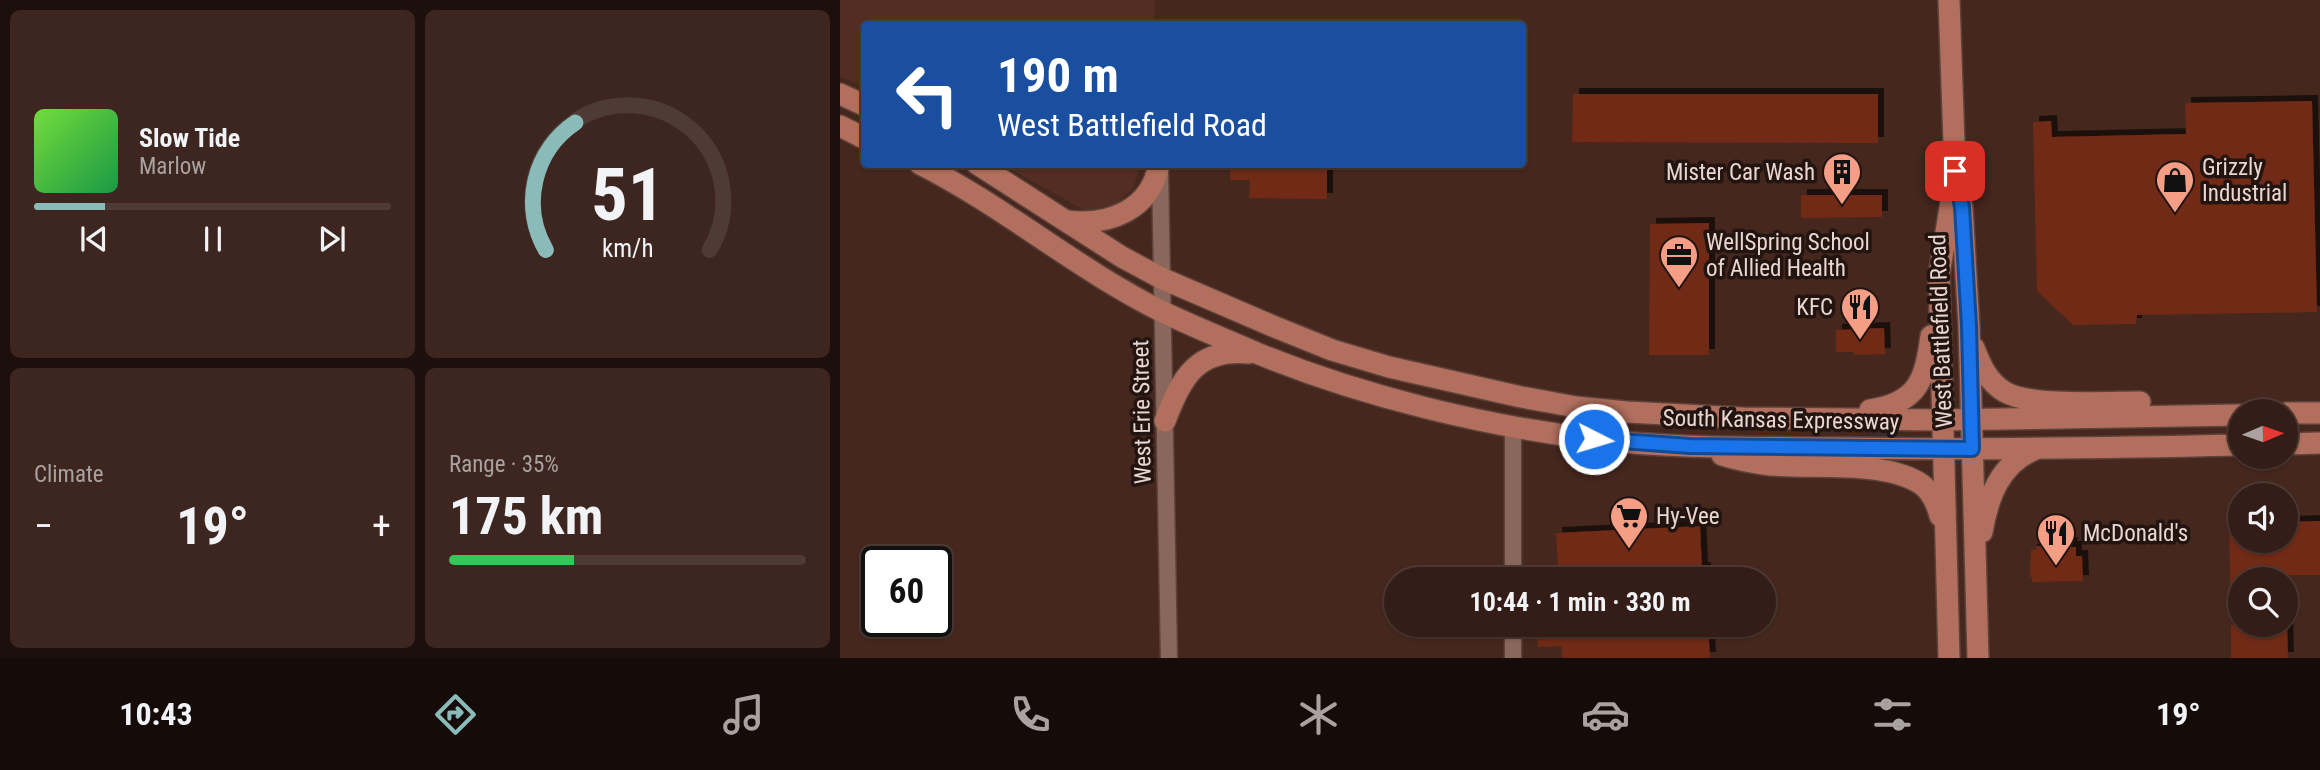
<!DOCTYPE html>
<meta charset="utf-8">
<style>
:root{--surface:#341d16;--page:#3c261f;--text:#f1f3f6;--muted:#a9a2a1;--line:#4e3b35;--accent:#8bbbb9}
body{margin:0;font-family:"Roboto Condensed",sans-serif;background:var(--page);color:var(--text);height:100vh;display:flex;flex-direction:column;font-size:26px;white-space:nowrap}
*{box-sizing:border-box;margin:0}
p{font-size:23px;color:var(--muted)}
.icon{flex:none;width:38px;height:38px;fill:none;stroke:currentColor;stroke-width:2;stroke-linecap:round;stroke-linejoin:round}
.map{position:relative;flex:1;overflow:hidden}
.sheet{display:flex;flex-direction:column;gap:10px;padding:10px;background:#1d100c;width:840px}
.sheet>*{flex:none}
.hud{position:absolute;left:21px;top:21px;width:665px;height:147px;border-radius:7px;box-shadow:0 2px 5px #0004,0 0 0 2px var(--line);background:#1a4fa0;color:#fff;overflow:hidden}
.needle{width:46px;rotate:88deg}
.controls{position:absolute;left:1388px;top:399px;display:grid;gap:14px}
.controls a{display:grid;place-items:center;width:70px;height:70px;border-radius:50%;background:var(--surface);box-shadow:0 2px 5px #0004,0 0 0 2px var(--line);font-size:35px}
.speed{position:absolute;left:21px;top:546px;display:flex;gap:14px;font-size:35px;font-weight:700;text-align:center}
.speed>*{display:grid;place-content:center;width:91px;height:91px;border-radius:50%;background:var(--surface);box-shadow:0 2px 5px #0004,0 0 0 2px var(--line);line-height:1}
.speed .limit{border:4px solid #111;border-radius:10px;background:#fff;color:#111}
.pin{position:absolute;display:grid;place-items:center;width:60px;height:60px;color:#fff;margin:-30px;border-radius:14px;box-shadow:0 4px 10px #0006}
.me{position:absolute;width:77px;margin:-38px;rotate:95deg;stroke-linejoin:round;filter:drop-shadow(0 0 5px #0008)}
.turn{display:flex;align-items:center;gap:24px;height:147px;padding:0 21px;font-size:32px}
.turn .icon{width:91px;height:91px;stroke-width:2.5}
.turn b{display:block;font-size:49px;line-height:60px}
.big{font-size:52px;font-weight:700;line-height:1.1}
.sheet .widget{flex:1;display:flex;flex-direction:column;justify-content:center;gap:10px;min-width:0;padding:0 24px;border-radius:10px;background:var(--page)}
.sheet .dial{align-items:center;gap:0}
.dial svg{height:182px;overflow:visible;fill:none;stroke:var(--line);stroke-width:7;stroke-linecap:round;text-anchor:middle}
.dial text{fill:var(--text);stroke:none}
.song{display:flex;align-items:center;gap:21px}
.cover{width:84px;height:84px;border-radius:10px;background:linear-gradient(135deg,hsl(100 70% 55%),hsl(140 70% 35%))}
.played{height:7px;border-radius:4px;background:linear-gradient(90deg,var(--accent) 20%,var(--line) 20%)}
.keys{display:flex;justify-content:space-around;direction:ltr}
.heat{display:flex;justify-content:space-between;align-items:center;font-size:38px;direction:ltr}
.charge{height:10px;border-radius:5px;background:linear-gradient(90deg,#34c759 35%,var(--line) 0)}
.sheet .tiles{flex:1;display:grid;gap:10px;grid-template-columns:repeat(2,1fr)}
.trip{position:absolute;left:544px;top:567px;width:392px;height:70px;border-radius:35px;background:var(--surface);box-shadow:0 2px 5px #0004,0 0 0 2px var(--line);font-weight:700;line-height:70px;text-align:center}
.tab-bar{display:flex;height:112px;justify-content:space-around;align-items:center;background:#150c09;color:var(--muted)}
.tab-bar .icon{width:49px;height:49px}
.tab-bar .selected{color:var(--accent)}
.tab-bar b{font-size:32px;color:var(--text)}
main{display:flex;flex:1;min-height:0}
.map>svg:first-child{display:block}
.built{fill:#532d22}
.building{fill:#702b16;filter:url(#shadow)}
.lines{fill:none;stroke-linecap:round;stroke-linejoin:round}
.street-casing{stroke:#5d423b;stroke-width:19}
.primary-casing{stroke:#5d423b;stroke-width:24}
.street{stroke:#8a675d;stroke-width:16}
.primary{stroke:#b26f5d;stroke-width:21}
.route-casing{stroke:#114b97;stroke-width:18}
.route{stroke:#1a73e8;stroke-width:12}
.labels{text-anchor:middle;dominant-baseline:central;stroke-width:7;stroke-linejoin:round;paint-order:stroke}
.poi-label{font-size:23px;fill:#ead5cf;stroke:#221410;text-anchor:start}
.street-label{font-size:23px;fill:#ead5cf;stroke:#221410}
</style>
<main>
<section class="sheet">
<div class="tiles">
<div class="widget">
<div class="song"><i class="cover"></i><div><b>Slow Tide</b><p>Marlow</p></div></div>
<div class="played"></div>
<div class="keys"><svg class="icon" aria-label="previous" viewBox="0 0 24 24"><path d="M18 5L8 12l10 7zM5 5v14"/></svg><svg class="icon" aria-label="pause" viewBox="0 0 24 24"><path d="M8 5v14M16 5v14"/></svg><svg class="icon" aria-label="next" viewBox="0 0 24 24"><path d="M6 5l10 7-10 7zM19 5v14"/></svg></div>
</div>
<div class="widget dial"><svg viewBox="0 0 100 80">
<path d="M14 69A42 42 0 1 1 86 69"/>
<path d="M14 69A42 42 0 0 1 27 13" stroke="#8bbbb9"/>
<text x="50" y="56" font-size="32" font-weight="700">51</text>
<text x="50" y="72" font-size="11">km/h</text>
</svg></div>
<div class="widget"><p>Climate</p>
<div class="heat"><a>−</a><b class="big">19°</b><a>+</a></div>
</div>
<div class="widget"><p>Range · 35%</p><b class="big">175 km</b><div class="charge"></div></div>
</div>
</section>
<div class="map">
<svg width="1480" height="658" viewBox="0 0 1480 658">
<defs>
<filter id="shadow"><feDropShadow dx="6" dy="-6" stdDeviation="0" flood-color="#0009"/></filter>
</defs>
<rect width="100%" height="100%" fill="#45271e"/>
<path class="built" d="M0 0H315L314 24H24V86L0 77Z
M163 165H299L294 187 273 207 246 211Z"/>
<path class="building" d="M733 94H1038V143L732 142Z
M1472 101 1477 312 1297 315 1296 324 1233 325 1197 291 1193 122 1211 121 1212 137 1346 134 1345 103Z
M390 164H487V199L409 198 410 180H390Z
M961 195H1042V217L961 218Z
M869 223V355H809L810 224Z
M1044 328 1045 354 1014 355V352H996V330Z
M1480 521V575H1446V579H1400V620H1391L1389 523H1400V541H1446V522Z
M860 526 862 568H865L866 579H719L716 533Z
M1202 543H1232L1231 547H1236V556H1242L1243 581 1192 582V577H1190L1191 550H1196V546H1202Z
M697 625H868L870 658H722L721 646 698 647Z
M1391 625H1447L1448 658H1391Z"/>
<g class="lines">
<defs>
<path id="street" d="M320 171 329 658
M673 426V579
M673 625V658"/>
<path id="primary" d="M1109 0 1115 171 1122 207 1129 326 1138 658
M0 94 24 105
M0 126 24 138
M80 164C165 207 238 270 323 312 354 327 387 340 419 354 522 396 644 426 754 439 835 449 916 447 997 448 1132 450 1266 448 1400 445
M137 164 282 257 321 278 435 327 492 350 549 367 681 397 736 407 787 412 903 418 1102 420 1400 415
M227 221C269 226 311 210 319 164
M1134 348C1141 366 1148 382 1165 392 1191 407 1268 402 1300 402
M1030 410C1078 403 1085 380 1091 336
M1446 413H1480
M325 421C341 378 357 348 409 353
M1446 444 1480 443
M882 455C898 460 914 463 931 465 973 469 1045 460 1081 484 1092 492 1097 504 1100 516
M1142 532C1148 497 1160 463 1196 449
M1109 658 1099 275 1113 189"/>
</defs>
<use href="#street" class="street-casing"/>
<use href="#primary" class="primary-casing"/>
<use href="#street" class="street"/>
<use href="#primary" class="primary"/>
</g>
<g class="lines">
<defs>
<path id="route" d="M754 439 850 446 1132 449 1129 326 1122 207 1115 171"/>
</defs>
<use href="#route" class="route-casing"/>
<use href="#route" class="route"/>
</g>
<defs>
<symbol id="building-pin" viewBox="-11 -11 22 30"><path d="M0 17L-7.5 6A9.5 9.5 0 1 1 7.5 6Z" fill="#f49e86" stroke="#221410"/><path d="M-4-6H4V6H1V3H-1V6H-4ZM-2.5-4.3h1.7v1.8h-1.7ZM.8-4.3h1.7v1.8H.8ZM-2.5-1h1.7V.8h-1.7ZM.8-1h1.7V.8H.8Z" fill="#111"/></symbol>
<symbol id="shop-pin" viewBox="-11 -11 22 30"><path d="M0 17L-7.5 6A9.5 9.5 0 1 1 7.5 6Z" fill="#f49e86" stroke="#221410"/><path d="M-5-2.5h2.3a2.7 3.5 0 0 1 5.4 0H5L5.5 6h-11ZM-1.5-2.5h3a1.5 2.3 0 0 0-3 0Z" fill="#111"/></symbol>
<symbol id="office-pin" viewBox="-11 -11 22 30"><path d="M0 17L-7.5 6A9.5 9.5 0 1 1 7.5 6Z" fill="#f49e86" stroke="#221410"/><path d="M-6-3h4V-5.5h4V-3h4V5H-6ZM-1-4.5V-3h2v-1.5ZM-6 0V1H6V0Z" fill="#111"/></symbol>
<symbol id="restaurant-pin" viewBox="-11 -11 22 30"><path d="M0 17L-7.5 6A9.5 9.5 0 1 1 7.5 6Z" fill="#f49e86" stroke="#221410"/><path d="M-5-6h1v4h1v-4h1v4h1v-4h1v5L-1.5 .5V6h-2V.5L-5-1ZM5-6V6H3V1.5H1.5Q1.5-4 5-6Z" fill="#111"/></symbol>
<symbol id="supermarket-pin" viewBox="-11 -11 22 30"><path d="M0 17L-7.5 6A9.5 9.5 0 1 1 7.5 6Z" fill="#f49e86" stroke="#221410"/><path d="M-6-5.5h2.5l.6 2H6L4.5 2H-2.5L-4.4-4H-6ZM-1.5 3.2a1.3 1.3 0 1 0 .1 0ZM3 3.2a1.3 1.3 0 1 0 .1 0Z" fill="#111"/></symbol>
</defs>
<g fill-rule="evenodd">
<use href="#building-pin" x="980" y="150" width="44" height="60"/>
<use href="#shop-pin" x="1313" y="158" width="44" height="60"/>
<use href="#office-pin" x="817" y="233" width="44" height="60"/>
<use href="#restaurant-pin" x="998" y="285" width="44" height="60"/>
<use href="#supermarket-pin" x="767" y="494" width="44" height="60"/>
<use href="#restaurant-pin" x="1194" y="511" width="44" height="60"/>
</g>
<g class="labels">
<g class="poi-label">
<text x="1362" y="167">Grizzly<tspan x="1362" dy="26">Industrial</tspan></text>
<text x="975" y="172" text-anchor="end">Mister Car Wash</text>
<text x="866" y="242">WellSpring School<tspan x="866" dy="26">of Allied Health</tspan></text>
<text x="993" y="307" text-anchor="end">KFC</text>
<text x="816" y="516">Hy-Vee</text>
<text x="1243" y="533">McDonald's</text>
</g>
<g class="street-label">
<text transform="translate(1101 331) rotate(-92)">West Battlefield Road</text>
<text transform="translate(302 412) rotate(-91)">West Erie Street</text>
<text transform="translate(941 420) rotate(1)">South Kansas Expressway</text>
</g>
</g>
</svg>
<div class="controls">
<a><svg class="needle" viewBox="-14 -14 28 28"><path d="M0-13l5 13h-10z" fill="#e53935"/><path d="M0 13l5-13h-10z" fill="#a9a2a1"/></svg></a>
<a><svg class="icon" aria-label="sound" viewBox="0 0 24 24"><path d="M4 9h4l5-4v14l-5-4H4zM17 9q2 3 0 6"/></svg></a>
<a><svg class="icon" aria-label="search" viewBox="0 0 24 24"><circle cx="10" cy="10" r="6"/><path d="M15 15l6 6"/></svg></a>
</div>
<div class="speed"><div class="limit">60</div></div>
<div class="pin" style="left:1115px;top:171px;background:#d93025"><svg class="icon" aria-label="arrive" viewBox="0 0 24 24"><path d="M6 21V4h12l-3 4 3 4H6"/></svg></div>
<svg class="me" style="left:754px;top:439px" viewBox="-20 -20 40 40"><circle r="17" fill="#1a73e8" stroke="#fff" stroke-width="3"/><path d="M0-11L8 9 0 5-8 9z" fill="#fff"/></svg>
<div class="trip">10:44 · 1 min · 330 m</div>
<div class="hud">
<div class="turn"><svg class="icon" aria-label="left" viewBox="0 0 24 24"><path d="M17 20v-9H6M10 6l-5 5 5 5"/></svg><div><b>190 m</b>West Battlefield Road</div></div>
</div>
</div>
</main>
<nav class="tab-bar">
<b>10:43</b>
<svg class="icon selected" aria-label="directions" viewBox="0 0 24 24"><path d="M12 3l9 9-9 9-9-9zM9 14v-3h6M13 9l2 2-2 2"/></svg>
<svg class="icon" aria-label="music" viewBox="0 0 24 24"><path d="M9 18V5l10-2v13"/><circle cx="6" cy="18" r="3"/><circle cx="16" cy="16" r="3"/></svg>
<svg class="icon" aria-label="phone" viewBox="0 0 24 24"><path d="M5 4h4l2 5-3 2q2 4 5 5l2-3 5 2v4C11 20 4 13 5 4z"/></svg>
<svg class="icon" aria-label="climate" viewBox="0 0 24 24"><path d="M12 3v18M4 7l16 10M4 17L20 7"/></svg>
<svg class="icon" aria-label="car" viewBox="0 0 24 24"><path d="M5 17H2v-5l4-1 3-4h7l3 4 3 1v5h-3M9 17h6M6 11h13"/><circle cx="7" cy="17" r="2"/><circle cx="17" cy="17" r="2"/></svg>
<svg class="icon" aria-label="filters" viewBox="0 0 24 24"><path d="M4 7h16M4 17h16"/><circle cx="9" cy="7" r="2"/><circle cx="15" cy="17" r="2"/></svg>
<b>19°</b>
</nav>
